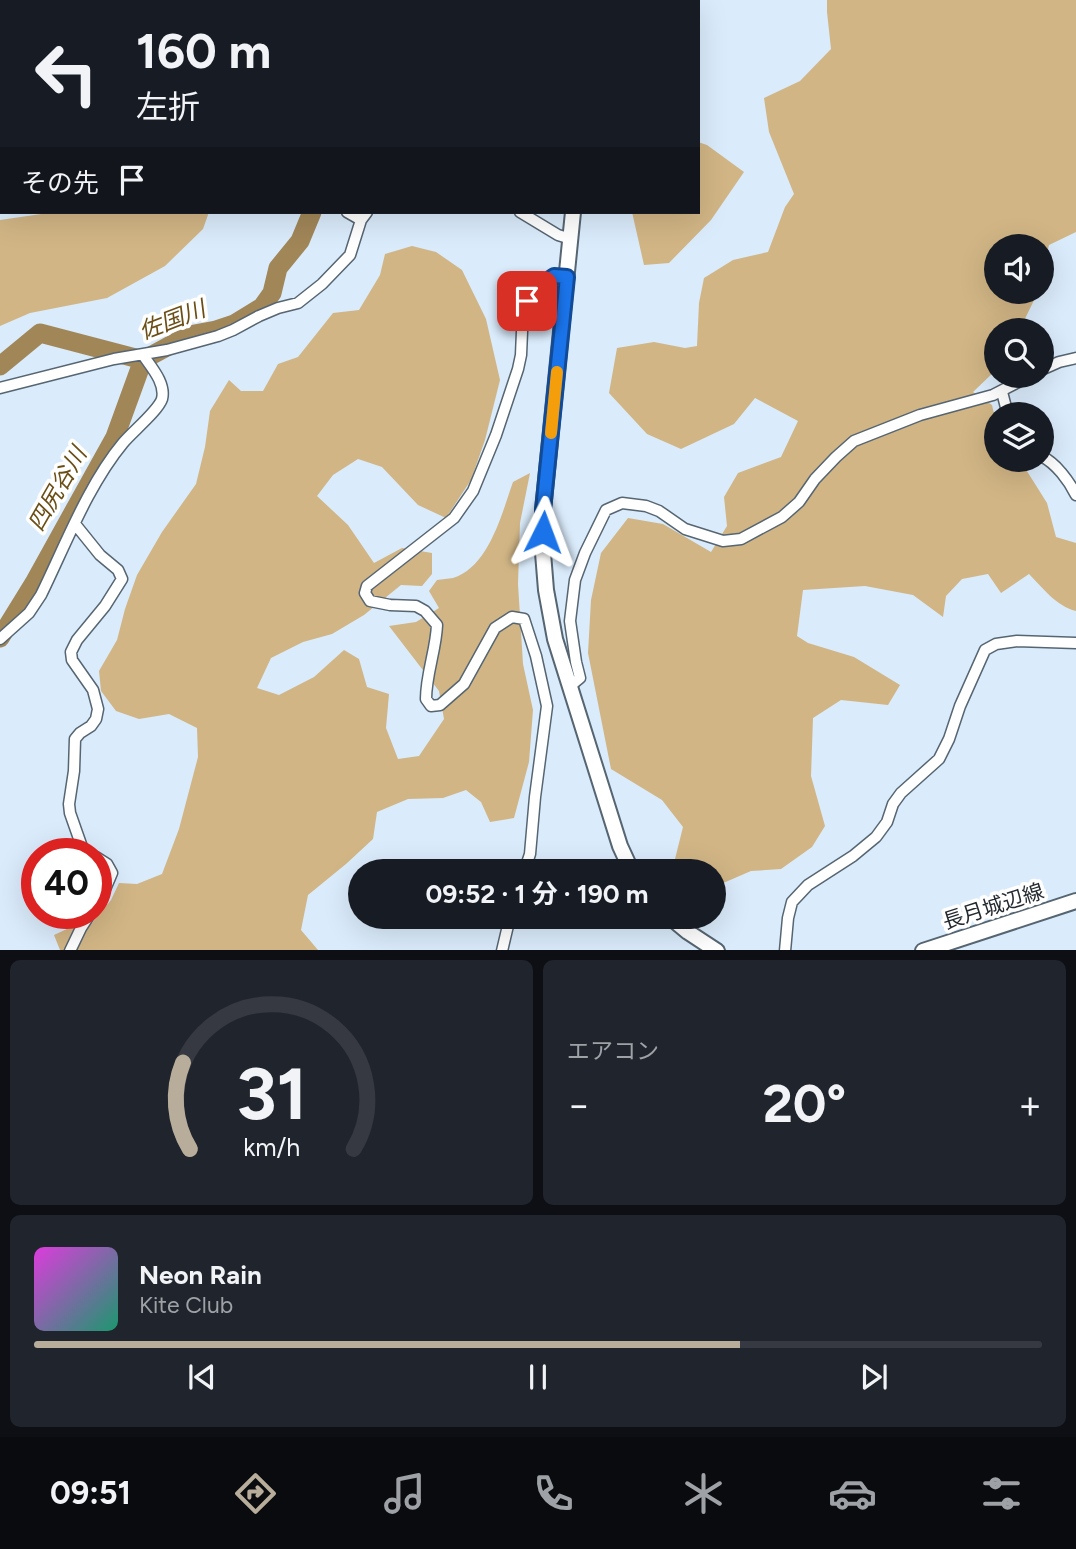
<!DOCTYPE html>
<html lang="ja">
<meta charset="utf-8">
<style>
:root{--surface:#171b24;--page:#20242c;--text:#f1f3f6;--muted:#9ea1a6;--line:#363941;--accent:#b7ad9a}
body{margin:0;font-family:Figtree,"Noto Sans JP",sans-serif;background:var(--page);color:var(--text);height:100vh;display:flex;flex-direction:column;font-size:26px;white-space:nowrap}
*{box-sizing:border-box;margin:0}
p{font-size:23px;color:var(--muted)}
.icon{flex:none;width:38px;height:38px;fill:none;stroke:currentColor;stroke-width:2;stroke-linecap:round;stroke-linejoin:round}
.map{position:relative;height:950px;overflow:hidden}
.details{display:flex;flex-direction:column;gap:10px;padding:10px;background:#0d0f14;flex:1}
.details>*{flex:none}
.hud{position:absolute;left:0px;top:0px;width:700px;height:214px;box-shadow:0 7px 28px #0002;background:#171b24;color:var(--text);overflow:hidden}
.buttons{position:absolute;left:984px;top:234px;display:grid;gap:14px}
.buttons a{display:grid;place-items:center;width:70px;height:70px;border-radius:50%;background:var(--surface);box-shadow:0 7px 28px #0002;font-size:35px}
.speed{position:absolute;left:21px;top:838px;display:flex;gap:14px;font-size:35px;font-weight:700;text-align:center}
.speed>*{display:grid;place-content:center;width:91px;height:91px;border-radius:50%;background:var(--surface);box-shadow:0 7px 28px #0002;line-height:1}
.speed .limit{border:10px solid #d22;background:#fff;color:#111}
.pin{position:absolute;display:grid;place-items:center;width:60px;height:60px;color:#fff;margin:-30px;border-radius:14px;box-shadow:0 4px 10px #0006}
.me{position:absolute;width:77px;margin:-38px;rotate:3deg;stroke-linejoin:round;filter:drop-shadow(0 0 5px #0008)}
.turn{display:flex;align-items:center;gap:24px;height:147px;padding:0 21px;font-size:32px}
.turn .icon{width:91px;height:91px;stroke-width:2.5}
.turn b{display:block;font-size:49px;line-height:60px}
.then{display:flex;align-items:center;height:66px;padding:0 21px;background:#0003;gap:14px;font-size:26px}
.big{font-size:52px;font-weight:700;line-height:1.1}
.details .widget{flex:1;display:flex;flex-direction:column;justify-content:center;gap:10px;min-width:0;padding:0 24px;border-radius:10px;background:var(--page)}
.details .dial{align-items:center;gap:0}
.dial svg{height:182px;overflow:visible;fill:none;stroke:var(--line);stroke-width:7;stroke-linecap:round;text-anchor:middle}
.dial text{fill:var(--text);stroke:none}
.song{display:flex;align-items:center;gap:21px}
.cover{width:84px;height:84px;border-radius:10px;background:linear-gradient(135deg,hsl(300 70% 55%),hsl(160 70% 35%))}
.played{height:7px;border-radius:4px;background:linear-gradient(90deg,var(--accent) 70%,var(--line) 70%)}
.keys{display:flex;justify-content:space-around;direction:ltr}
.heat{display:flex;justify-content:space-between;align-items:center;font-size:38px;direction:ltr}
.details .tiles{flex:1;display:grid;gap:10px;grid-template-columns:1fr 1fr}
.widget:last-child{grid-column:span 2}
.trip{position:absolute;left:348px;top:859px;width:378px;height:70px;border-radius:35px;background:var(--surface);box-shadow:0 7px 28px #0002;font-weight:700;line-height:70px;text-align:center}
.tabs{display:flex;height:112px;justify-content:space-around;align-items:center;background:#090b0e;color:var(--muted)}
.tabs .icon{width:49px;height:49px}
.tabs .selected{color:var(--accent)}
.tabs b{font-size:32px;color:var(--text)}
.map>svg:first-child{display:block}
.forest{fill:#d1b585}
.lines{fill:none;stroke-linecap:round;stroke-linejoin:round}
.river{stroke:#a18658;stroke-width:19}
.street-casing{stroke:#566572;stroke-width:13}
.secondary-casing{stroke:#566572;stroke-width:18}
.street{stroke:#fff;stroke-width:10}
.secondary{stroke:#fff;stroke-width:14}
.route-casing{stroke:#114b97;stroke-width:18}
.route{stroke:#1a73e8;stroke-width:12}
.slow{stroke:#f59e0b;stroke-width:12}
.labels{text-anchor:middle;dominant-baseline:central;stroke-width:7;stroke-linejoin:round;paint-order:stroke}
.street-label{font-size:21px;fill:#242a30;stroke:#fff}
.water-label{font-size:23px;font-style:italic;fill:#6b4e15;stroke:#fff}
</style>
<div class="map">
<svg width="1076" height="951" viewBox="0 0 1076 951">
<rect width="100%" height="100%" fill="#daebfb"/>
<path class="forest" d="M120 0H264V2H119Z
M827 0H1076V232L1049 245 1041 279V247H996V292H1038L1019 331H996V370L973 392 992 405 996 422V460H1017L1025 468 1047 503 1056 537 1076 543V611C1056 606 1043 588 1029 574L1001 593 988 574 962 579 946 596 943 617 913 595 865 586 803 590 797 636 808 643 854 657 900 685 888 705 841 700 813 718 811 776 825 826 812 847 781 869 751 871 714 887V872L672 871 683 827 662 800 611 769 588 653 591 600 601 553 628 518 663 524 711 552 727 526 724 497 738 473 781 457 798 421 755 398 734 424 681 449 647 434 609 393 617 348 654 342 685 348 697 346 699 303 704 278 733 260 768 252 785 207 794 194 769 132 764 98 800 81 831 49 827 12Z
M698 142 707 145 744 172 711 220 669 263 644 265 632 212H698Z
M55 212H209L203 229 165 266 107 298 30 313 0 326V220Z
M412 246 436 252 462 270 486 319 500 380 485 440 471 480 446 518 418 505 382 467 358 459 333 475 317 496 348 525 374 563 402 548 432 553V574L422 586 401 585 364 615 332 634 303 642 271 658 257 688 279 695 314 677 344 650 359 659 367 687 389 694 386 728 398 759 419 756 444 719 439 691 389 626 416 622 439 608 429 591 437 580C442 579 448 579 453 578 489 567 502 513 513 482L530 473 520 523 518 584 523 664 533 710 529 762 514 818 490 822 481 802 466 790 443 798 408 799 377 812 373 839 346 864 308 895 301 930 318 950H60L54 935 67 929 92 923 111 900 119 883 137 884 162 874 179 829 198 757 197 728 169 714 139 719 116 711 101 691 99 671 117 640 125 609 137 575 162 532 196 484 205 447 210 411 229 380 241 391H263L278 364 298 357 333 313 359 310 380 275 385 254Z"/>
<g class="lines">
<path class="river" d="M382 0V2
M0 366 40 333 143 360 189 335 216 330 234 324 262 307 272 293 278 268 300 241 312 212
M0 638 34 583 115 437 143 360"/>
<defs>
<path id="street" d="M389 0V2
M303 2V0
M351 2 356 0
M0 107 2 106
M347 212 361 220
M520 212 558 235 571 239
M1041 370 1059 362 1076 358
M0 388 114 359 167 350 218 336 233 330 259 316 278 308 298 303 322 284 350 255 361 220 367 212
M1002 392 1008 415
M1041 456C1056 463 1069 481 1076 495
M75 524 100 555 118 570 122 579 105 606 77 640 71 652 72 660 93 690 98 709 96 719 91 726 80 733 75 739 74 771 69 804 70 813 83 850 90 854
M0 639 29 613 41 595C65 546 88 485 123 443 132 432 158 411 162 399 166 383 151 367 143 355
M569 687 580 678 576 662 570 621 575 580 585 553 606 510 622 503 646 506 659 511 685 529 723 541 741 539 782 517 799 502 815 479 836 457 854 441 920 415 993 395 1030 376
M96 857 107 864 112 873 103 894 96 904
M524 872 530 854 535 797 547 706 536 656 524 619 512 617 495 628 464 684 440 705 431 706 426 699C426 674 436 650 437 625L425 611 416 606 390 605 370 601 365 593 367 586 454 518 473 491 496 435 518 369 521 355 523 308 534 290 554 276 567 277
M70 951 81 928 90 914
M502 951 510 917
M785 951 788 918 792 902 808 885 853 856 876 837 887 822 893 804 901 793 939 759 949 739 960 706 985 650 996 644 1017 641 1076 643"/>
<path id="secondary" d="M565 0V2
M573 212 543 510V553L546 590 555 639 620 846 632 872
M670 917 688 932 717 951
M923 951 1076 901"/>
</defs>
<use href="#street" class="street-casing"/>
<use href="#secondary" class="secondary-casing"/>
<use href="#street" class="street"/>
<use href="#secondary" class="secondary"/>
</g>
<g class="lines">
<defs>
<path id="route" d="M527 301 534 290 554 276 567 277 543 510V532"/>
</defs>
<use href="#route" class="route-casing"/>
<use href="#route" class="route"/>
<path class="slow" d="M551 433 557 372"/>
</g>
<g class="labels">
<g class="street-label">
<text transform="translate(993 906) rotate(-18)">長月城辺線</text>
</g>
<g class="water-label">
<text transform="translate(172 320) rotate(-21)">佐国川</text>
<text transform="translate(57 489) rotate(-60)">四尻谷川</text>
</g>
</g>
</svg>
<div class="buttons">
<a><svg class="icon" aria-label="sound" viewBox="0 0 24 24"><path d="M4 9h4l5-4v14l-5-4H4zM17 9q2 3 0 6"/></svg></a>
<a><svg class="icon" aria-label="search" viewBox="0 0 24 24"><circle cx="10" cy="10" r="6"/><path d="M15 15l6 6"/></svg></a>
<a><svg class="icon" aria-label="layers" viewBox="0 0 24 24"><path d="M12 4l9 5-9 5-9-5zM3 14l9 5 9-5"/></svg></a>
</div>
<div class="speed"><div class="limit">40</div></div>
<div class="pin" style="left:527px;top:301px;background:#d93025"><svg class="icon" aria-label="arrive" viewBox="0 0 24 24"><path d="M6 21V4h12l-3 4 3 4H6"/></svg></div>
<svg class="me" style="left:543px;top:532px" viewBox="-20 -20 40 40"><path d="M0-17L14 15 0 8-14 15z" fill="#1a73e8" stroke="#fff" stroke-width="4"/></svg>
<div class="trip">09:52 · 1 分 · 190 m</div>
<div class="hud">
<div class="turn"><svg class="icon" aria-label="left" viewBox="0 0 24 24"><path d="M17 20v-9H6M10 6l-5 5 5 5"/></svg><div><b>160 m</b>左折</div></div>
<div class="then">その先<svg class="icon" aria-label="arrive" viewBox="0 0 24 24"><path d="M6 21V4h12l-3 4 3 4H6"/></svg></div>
</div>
</div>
<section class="details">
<div class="tiles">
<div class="widget dial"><svg viewBox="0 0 100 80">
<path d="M14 69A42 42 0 1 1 86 69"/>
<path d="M14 69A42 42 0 0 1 11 31" stroke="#b7ad9a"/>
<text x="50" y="56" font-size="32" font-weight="700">31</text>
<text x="50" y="72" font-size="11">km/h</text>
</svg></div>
<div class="widget"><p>エアコン</p>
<div class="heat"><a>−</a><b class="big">20°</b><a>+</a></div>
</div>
<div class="widget">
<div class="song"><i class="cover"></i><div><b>Neon Rain</b><p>Kite Club</p></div></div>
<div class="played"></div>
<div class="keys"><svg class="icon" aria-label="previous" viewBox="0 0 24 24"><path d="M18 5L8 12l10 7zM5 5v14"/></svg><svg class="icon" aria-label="pause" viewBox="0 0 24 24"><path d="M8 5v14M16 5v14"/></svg><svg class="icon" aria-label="next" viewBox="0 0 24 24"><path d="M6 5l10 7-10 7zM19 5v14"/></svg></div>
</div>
</div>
</section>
<nav class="tabs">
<b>09:51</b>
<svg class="icon selected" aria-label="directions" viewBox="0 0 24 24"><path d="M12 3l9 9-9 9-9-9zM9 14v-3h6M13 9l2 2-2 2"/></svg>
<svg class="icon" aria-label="music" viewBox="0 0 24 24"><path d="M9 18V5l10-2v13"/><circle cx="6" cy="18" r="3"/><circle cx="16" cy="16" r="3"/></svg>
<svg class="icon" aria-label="phone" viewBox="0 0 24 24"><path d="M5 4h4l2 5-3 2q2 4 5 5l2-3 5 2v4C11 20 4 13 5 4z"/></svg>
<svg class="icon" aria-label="climate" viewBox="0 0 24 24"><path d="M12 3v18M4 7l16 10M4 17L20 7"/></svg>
<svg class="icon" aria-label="car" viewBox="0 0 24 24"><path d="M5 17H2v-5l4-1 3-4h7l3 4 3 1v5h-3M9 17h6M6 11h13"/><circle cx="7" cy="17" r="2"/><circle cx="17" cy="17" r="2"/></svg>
<svg class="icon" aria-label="filters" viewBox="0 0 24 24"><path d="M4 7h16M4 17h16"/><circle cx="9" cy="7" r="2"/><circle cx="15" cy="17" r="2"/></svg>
</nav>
